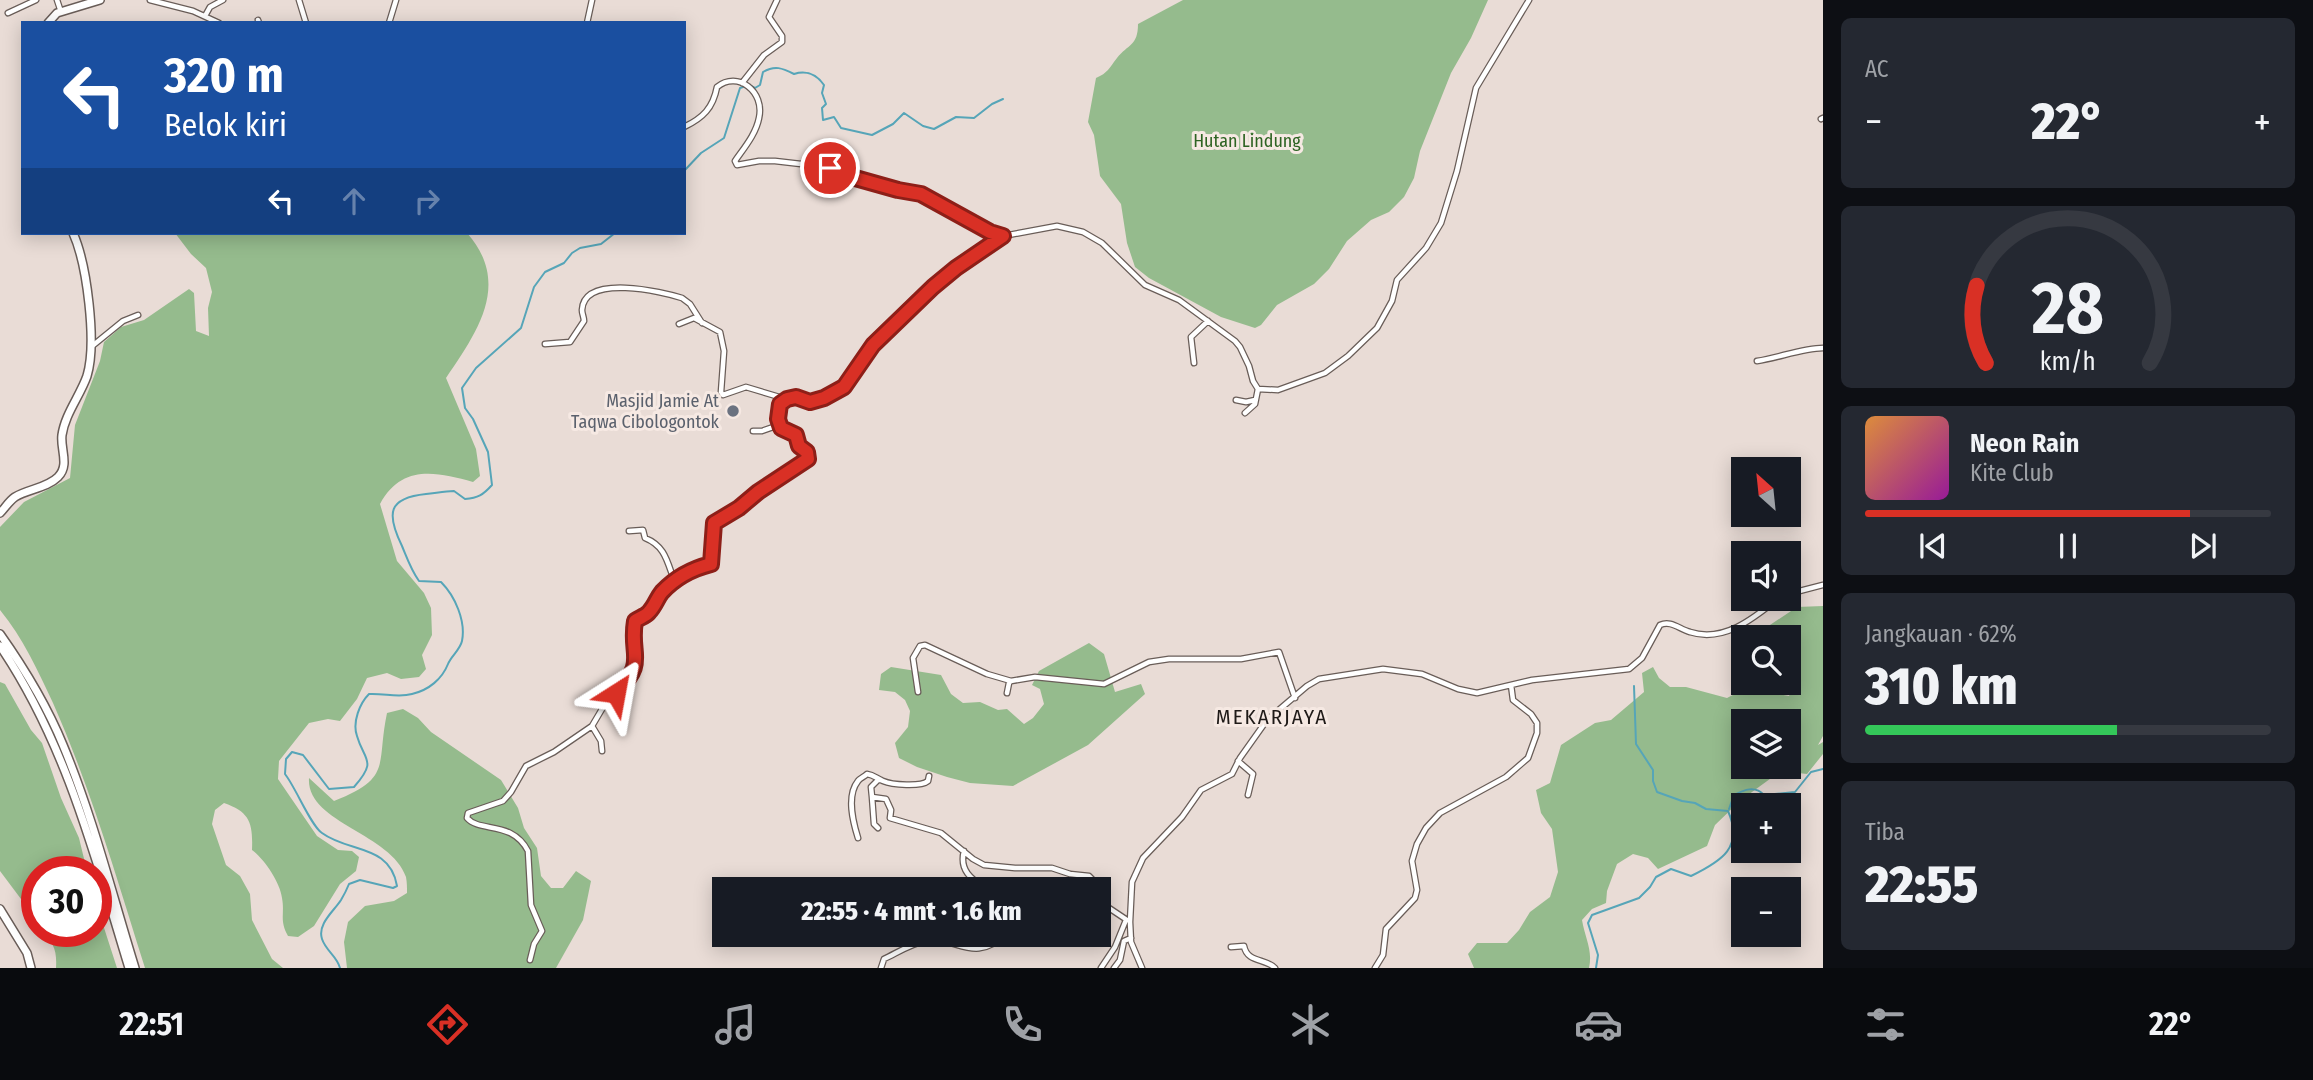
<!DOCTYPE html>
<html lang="id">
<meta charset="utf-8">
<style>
:root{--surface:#171b24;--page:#242831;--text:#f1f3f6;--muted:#9ea1a6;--line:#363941;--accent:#d93025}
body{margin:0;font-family:"Fira Sans Condensed",sans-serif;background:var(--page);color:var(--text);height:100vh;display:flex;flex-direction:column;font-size:26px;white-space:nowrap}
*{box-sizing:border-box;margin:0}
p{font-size:23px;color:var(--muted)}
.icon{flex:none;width:38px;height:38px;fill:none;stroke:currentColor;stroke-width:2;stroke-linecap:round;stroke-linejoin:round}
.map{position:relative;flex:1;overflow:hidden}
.drawer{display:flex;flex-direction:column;gap:18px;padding:18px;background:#0d0f14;width:490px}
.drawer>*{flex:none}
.top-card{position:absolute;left:21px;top:21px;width:665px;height:214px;border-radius:0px;box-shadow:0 4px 18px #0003;background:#1a4fa0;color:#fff;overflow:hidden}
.needle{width:46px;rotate:333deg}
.tools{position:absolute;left:1731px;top:457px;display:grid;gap:14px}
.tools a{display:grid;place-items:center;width:70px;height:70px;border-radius:0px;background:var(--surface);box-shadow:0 4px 18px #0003;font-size:35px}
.speed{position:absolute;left:21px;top:856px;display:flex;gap:14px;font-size:35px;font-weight:700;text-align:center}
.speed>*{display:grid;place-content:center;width:91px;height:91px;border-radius:50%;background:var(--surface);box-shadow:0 4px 18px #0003;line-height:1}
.speed .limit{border:10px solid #d22;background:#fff;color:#111}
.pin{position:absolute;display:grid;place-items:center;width:60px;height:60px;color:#fff;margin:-30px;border:4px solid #fff;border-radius:50%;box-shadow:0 2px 7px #0007}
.me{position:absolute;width:77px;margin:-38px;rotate:34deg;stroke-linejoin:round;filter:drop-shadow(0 0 5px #0008)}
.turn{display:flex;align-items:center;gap:24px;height:147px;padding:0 28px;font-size:32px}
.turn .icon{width:91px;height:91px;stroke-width:2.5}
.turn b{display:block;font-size:49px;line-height:60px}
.lanes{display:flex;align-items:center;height:66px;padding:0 28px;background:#0003;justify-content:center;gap:35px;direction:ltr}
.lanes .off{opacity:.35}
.big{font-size:52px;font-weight:800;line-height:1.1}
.drawer .widget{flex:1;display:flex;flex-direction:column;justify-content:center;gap:10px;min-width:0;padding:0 24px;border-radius:10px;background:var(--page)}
.drawer .dial{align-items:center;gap:0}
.dial svg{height:182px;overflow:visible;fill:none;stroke:var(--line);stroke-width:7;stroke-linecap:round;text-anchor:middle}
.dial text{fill:var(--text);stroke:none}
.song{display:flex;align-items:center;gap:21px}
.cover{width:84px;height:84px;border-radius:10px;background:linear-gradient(135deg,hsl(30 70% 55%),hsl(300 70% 35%))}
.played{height:7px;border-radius:4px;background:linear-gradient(90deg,var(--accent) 80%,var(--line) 80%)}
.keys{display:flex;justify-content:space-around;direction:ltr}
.heat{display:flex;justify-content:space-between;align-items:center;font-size:38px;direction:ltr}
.charge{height:10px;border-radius:5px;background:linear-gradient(90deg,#34c759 62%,var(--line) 0)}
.trip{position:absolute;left:712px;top:877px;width:399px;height:70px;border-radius:0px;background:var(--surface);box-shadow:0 4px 18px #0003;font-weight:800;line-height:70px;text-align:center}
.tab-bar{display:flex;height:112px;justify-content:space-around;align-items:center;background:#090b0e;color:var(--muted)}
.tab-bar .icon{width:49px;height:49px}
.tab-bar .on{color:var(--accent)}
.tab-bar b{font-size:32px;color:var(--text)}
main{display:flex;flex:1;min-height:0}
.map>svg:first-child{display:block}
.green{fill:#95bb8d;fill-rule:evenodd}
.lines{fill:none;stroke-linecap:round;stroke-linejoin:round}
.stream{stroke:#56a5b8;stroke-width:2}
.minor-casing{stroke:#695d58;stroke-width:7}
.highway-casing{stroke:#695d58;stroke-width:10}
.minor{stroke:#fff;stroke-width:4.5}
.highway{stroke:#fff;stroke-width:7}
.route-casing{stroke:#8d1f18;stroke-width:18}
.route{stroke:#d93025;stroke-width:12}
.worship-dot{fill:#6b7280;stroke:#f6e9e3;stroke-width:2.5}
.labels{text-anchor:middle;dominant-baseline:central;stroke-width:6;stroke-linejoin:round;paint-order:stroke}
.park-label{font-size:18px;fill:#2e6423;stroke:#f6e9e3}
.worship-label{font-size:18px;fill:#5b616d;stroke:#f6e9e3;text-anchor:end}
.quarter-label{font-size:21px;letter-spacing:2px;fill:#1f1a18;stroke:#f6e9e3}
</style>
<main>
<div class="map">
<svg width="1823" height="968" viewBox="0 0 1823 968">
<rect width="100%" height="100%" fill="#e9dcd6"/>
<path class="green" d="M1183 0H1488L1471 38 1451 73 1420 151 1414 178 1404 197 1389 212 1371 220 1347 241 1329 269 1314 284 1277 305 1261 325 1255 328 1221 317 1149 278 1135 267 1127 243 1121 204 1100 176 1094 135 1088 122 1096 78C1108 73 1109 68 1117 58 1128 44 1138 46 1138 24Z
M175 233H467C512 284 477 332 446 378L476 449 480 476 473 482C436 472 402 464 380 504L397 561 424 593 431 608 432 635 422 655 426 669 419 677 401 679 387 673 367 678 357 699 340 721 328 719 309 723 279 761 278 779 317 836 338 850 352 851 359 857 356 871 340 884 314 926 298 937 288 936C279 920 285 914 282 898 280 882 264 859 252 850 253 823 250 812 224 803L215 810 212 824 226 865 240 876 250 894 252 920 272 959 283 968H145C117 879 91 789 53 703 38 671 23 638 0 610V527L24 502 70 478 75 425 100 361 104 342 121 327 144 320 189 289 194 293 196 331 209 336 208 308 212 292 206 268 191 254Z
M1823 606V736L1818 745 1823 742V754L1807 774 1790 772 1774 776 1741 800 1715 825 1707 846 1658 869 1648 858 1633 854 1617 864 1607 891 1606 903 1592 909 1582 920C1585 938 1593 950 1589 968H1474L1468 954 1477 943H1507L1519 930 1530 912 1550 897 1558 872 1552 829 1541 813 1536 790 1550 783 1561 745 1595 723 1611 720 1644 692 1642 673 1653 667 1659 678 1670 687H1686L1727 698 1748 687 1764 683 1773 693 1789 696C1795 683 1801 668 1794 653 1792 646 1788 645 1788 637H1763L1764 629 1797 607ZM1788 721V766H1743V721Z
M1089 643 1104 654 1115 692 1141 684 1145 694 1088 745 1013 786 970 783 947 777 917 767 899 758 895 743 908 727 910 711 905 700 895 692 879 690 881 674 891 667 941 675 951 694 963 703 980 702 998 710 1007 709 1024 724 1033 718 1044 704 1040 689 1032 685 1039 671Z
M0 682 5 684 31 730 42 743 61 798 79 838 87 871 37 872V926L32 919 31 905 21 899 0 871Z
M403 709 418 718 431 732 501 780 518 808 524 828 537 848 541 876 551 888H563L576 871 591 881 583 920 556 968H347L344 942 348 922 365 906 394 901 407 893C407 888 407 882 406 877 391 833 306 823 309 778L334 801C393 778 376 765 387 713Z
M96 903 117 968H56C57 950 54 942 40 931H96Z"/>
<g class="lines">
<path class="stream" d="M751 86 755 88 760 85 763 72C775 65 782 68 794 74 807 70 816 74 824 85L822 93 826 104 822 108 823 120 834 117 841 128 872 135 893 124 904 113 923 126 934 129 956 117 974 118 992 104 1003 99
M684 171 701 153 724 138 740 88 743 87
M1729 809 1734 795C1744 790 1755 785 1764 795L1795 792 1811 772 1823 769
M340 968C337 956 326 951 322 939 317 924 334 911 341 900 344 895 347 889 349 884L360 880 393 888 397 886C390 844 349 853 322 833 311 826 296 788 285 774L286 759 292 752 303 755 329 789 354 787C378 760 364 761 357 736 352 722 360 703 369 694 384 693 398 698 412 694 429 690 442 679 448 664 451 656 460 650 462 641 466 621 455 596 441 582L419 581C411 570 407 558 402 546 386 513 388 498 426 494 436 493 445 491 454 491L465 499C478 498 483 495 492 485L488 452 473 419 465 408 462 388 476 368 521 328 534 287 545 272 564 263 572 253 580 248 601 244 615 233
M1596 968 1598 955 1588 923 1592 915 1639 898 1650 887 1656 877 1671 869 1691 876C1722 861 1744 847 1728 811L1706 809 1695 803 1682 801 1657 792 1653 781V770L1636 744 1634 686"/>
<defs>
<path id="minor" d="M57 0 61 12
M150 0 193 11 219 23
M299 0 306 23
M8 13 36 0
M205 16 210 7 223 0
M258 20 259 23
M389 23 396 0
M587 23 592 0
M742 83 764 55 782 42V36L769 17 777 0
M1821 119 1823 118
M684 127C703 118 713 108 717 87 738 70 765 92 759 118 756 134 744 148 735 161L737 165 759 161H775L827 167 841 174 924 195 990 232 1003 236 1057 226 1083 232 1102 243 1145 285 1179 300 1235 341 1240 347 1249 366 1253 381 1258 389 1278 390 1325 373 1348 356 1377 328 1392 301 1397 280 1426 248 1441 223 1457 171 1476 88 1529 0
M679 324 694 318 720 332 724 351 721 392 723 395 746 387 786 399
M545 344 570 342 584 321C584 317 582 314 582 310 584 273 663 292 682 298L690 304 702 323
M91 347 123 321 138 315
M1757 361C1778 358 1803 348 1823 348
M1194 363 1191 337 1208 321
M1236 400 1246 402 1255 400
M1245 413 1255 404 1258 389
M753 431H762L779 425
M629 531 643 530 645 538C665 546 667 561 674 580
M1788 594 1823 585
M918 692 913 658 920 646 925 645 987 674 1011 681
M1007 693 1009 683 1011 681 1035 677 1104 684 1149 662 1169 659H1241L1279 652 1295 698
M592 726 601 741 602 751
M1238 761 1253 774 1248 795
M872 797 871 787 878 780H881
M878 828 874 824 872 797 886 799 891 810 890 818 941 833 973 859 984 865 1015 868H1052L1070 874 1089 876 1095 882 1097 889
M858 838C853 822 846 796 858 781 860 778 864 777 867 774 874 775 876 778 883 781 892 785 921 787 928 781L929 776
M964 851C959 870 971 879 986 889
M1099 899 1103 904 1127 920
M1231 947 1244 946C1247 963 1266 958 1275 968
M530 960 534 944 542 931 531 905 528 851C512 820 480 833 467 818L468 813 503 801 511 792 526 766 554 752 592 726 605 704 627 682 633 671 637 655 635 621 650 611 659 596 674 580 680 578 693 568 712 563 711 543 714 523 808 460V454L799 446 796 435 781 428 778 420 780 404 787 399 796 397 810 402 824 398 844 387 873 345 933 287 956 268 1003 236
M881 968 884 959C897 953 912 943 926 941 957 936 973 965 1006 934
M1101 968 1115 947 1126 920
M1114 968 1120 960 1124 941 1131 938
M1142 968 1131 942 1130 922 1132 882 1143 858 1182 817 1201 790 1232 774 1240 758 1267 720 1307 686 1319 679 1383 669 1422 674 1458 689 1477 693 1532 680 1629 669 1642 658 1660 625C1671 620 1679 629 1690 632 1724 643 1754 618 1779 598
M1375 968 1383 955 1386 929 1415 898 1417 890 1412 861 1417 844 1426 828 1440 813 1506 777 1528 758 1537 733V723L1531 714 1513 700 1511 685"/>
<path id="highway" d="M48 23 57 13 100 0
M0 513C5 508 9 501 15 497 28 489 47 488 58 477 70 465 60 449 62 435 65 414 80 396 87 376 97 343 87 264 73 233
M0 634C24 668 47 706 63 745 93 817 112 894 135 968
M0 646C66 743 95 857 129 968
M0 909 27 953 31 968"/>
</defs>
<use href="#minor" class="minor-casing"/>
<use href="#highway" class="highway-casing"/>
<use href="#minor" class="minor"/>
<use href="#highway" class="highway"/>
</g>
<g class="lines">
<defs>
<path id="route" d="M616 693C648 661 629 656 635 621 639 618 646 616 649 612 655 606 657 598 662 592 676 577 691 569 711 564L714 523 739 508 758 492 808 459 807 452 799 446 796 435 781 428 778 419 780 404 787 399 796 397 810 402 824 398 844 387 873 345 933 287 956 268 1003 236 990 232 921 194 898 190 841 174 830 168"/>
</defs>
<use href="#route" class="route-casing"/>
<use href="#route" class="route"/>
</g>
<circle class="worship-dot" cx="733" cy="411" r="7"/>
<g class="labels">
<g class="park-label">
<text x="1247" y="141">Hutan Lindung</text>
</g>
<g class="worship-label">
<text x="719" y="401">Masjid Jamie At<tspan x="719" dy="21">Taqwa Cibologontok</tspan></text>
</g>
<g class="quarter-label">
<text x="1272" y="717">MEKARJAYA</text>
</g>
</g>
</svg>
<div class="tools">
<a><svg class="needle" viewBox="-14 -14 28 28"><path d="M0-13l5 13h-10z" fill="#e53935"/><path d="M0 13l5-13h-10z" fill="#9ea1a6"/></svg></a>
<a><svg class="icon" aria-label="sound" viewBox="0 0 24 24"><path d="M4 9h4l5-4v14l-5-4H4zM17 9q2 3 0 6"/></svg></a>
<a><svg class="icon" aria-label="search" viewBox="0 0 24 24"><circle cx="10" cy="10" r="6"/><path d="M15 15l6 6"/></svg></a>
<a><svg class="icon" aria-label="layers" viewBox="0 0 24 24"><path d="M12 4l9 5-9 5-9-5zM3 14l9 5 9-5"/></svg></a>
<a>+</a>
<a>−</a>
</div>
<div class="speed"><div class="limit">30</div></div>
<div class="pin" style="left:830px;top:168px;background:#d93025"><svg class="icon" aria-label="arrive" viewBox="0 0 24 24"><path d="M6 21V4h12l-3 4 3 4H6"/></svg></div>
<svg class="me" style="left:616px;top:693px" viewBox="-20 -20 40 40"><path d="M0-17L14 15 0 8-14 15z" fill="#d93025" stroke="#fff" stroke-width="4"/></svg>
<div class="trip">22:55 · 4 mnt · 1.6 km</div>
<div class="top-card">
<div class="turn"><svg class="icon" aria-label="left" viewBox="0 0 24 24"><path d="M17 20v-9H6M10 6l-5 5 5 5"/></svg><div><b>320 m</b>Belok kiri</div></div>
<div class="lanes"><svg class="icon" aria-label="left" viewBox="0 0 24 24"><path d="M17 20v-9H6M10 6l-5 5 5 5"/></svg><svg class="icon off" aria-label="ahead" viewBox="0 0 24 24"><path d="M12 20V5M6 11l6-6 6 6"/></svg><svg class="icon off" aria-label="right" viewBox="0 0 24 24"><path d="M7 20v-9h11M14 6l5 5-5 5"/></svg></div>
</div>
</div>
<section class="drawer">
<div class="widget"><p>AC</p>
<div class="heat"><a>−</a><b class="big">22°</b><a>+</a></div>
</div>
<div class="widget dial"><svg viewBox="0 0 100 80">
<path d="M14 69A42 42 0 1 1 86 69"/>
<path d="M14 69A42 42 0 0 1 10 35" stroke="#d93025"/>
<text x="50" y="56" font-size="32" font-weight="700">28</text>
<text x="50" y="72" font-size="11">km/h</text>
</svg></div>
<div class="widget">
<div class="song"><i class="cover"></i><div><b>Neon Rain</b><p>Kite Club</p></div></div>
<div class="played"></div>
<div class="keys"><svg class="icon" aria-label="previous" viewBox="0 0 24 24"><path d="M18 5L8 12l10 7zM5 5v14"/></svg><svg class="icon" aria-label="pause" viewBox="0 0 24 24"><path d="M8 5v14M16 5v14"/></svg><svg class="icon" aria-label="next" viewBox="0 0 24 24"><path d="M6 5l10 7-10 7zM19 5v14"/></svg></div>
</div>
<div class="widget"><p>Jangkauan · 62%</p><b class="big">310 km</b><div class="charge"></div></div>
<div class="widget"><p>Tiba</p><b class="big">22:55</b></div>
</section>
</main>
<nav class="tab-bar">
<b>22:51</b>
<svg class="icon on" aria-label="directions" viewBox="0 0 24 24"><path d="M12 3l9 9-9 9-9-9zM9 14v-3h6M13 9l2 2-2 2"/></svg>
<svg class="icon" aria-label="music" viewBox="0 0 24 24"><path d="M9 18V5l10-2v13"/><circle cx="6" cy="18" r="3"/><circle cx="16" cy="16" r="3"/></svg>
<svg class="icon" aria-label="phone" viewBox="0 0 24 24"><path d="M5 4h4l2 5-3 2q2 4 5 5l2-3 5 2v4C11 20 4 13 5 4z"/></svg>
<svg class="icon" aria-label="climate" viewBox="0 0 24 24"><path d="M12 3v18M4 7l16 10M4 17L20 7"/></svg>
<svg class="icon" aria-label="car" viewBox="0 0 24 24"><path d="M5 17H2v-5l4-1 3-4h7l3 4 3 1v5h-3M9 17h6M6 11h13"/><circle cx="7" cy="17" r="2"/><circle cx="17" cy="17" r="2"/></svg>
<svg class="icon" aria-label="filters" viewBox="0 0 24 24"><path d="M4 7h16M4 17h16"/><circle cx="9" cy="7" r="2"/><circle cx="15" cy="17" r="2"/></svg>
<b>22°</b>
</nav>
